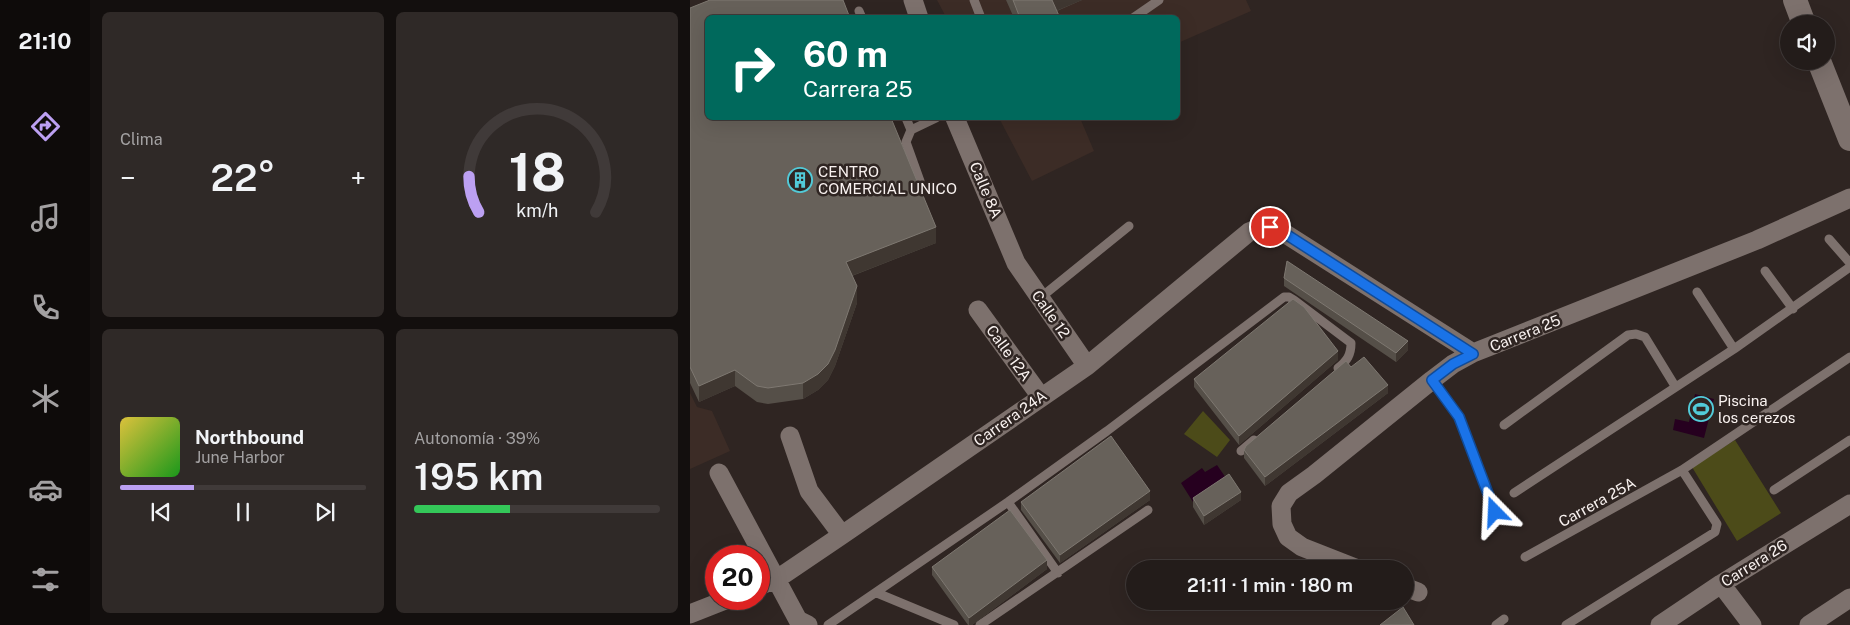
<!DOCTYPE html>
<html lang="es">
<meta charset="utf-8">
<style>
:root{--surface:#231c1a;--page:#2f2927;--text:#f1f3f6;--muted:#a3a1a2;--line:#403a39;--accent:#bca0f2}
body{margin:0;font-family:"Public Sans",sans-serif;background:var(--page);color:var(--text);height:100vh;display:flex;flex-direction:column;font-size:19px;white-space:nowrap}
*{box-sizing:border-box;margin:0}
p{font-size:16px;color:var(--muted)}
.icon{flex:none;width:28px;height:28px;fill:none;stroke:currentColor;stroke-width:2;stroke-linecap:round;stroke-linejoin:round}
.map{position:relative;flex:1;overflow:hidden}
.side{display:flex;flex-direction:column;gap:12px;padding:12px;background:#130f0e;width:600px}
.side>*{flex:none}
.hud{position:absolute;left:15px;top:15px;width:475px;height:105px;border-radius:8px;box-shadow:0 5px 20px #0002,0 0 0 1px var(--line);background:#00695c;color:#fff;overflow:hidden}
.fabs{position:absolute;left:1090px;top:15px;display:grid;gap:10px}
.fabs a{display:grid;place-items:center;width:55px;height:55px;border-radius:50%;background:var(--surface);box-shadow:0 5px 20px #0002,0 0 0 1px var(--line);font-size:25px}
.speed{position:absolute;left:15px;top:545px;display:flex;gap:10px;font-size:25px;font-weight:700;text-align:center}
.speed>*{display:grid;place-content:center;width:65px;height:65px;border-radius:50%;background:var(--surface);box-shadow:0 5px 20px #0002,0 0 0 1px var(--line);line-height:1}
.speed .limit{border:8px solid #d22;background:#fff;color:#111}
.pin{position:absolute;display:grid;place-items:center;width:42px;height:42px;color:#fff;margin:-21px;border:2px solid #fff;border-radius:50%;box-shadow:0 1px 5px #0007}
.me{position:absolute;width:55px;margin:-28px;rotate:339deg;stroke-linejoin:round;filter:drop-shadow(0 0 4px #0008)}
.turn{display:flex;align-items:center;gap:18px;height:105px;padding:0 15px;font-size:22px}
.turn .icon{width:65px;height:65px;stroke-width:2.5}
.turn b{display:block;font-size:35px;line-height:42px}
.big{font-size:38px;font-weight:600;line-height:1.1}
.side .card{flex:1;display:flex;flex-direction:column;justify-content:center;gap:8px;min-width:0;padding:0 18px;border-radius:8px;background:var(--page)}
.side .dial{align-items:center;gap:0}
.dial svg{height:130px;overflow:visible;fill:none;stroke:var(--line);stroke-width:7;stroke-linecap:round;text-anchor:middle}
.dial text{fill:var(--text);stroke:none}
.song{display:flex;align-items:center;gap:15px}
.cover{width:60px;height:60px;border-radius:8px;background:linear-gradient(135deg,hsl(50 70% 55%),hsl(120 70% 35%))}
.played{height:5px;border-radius:2px;background:linear-gradient(90deg,var(--accent) 30%,var(--line) 30%)}
.keys{display:flex;justify-content:space-around;direction:ltr}
.heat{display:flex;justify-content:space-between;align-items:center;font-size:28px;direction:ltr}
.charge{height:8px;border-radius:4px;background:linear-gradient(90deg,#34c759 39%,var(--line) 0)}
.side .tiles{flex:1;display:grid;gap:12px;grid-template-columns:repeat(2,1fr)}
.trip{position:absolute;left:436px;top:560px;width:288px;height:50px;border-radius:25px;background:var(--surface);box-shadow:0 5px 20px #0002,0 0 0 1px var(--line);font-weight:600;line-height:50px;text-align:center}
main{display:flex;flex:1;min-height:0}
.menu{display:flex;flex-direction:column;width:90px;justify-content:space-around;align-items:center;background:#0e0b0a;color:var(--muted)}
.menu .icon{width:35px;height:35px}
.menu .on{color:var(--accent)}
.menu b{font-size:22px;color:var(--text)}
.map>svg:first-child{display:block}
.built{fill:#3c2c26}
.green{fill:#4c4b19}
.water{fill:#26001f}
.lines{fill:none;stroke-linecap:round;stroke-linejoin:round}
.service{stroke:#7d716d;stroke-width:9}
.minor{stroke:#7d716d;stroke-width:19}
.tertiary{stroke:#7d716d;stroke-width:24}
.wall{fill:#554f48}
.shaded-wall{fill:#3f3731}
.building{fill:#67615a;stroke:#7e7871}
.route-casing{stroke:#114b97;stroke-width:12}
.route{stroke:#1a73e8;stroke-width:9}
.labels{text-anchor:middle;dominant-baseline:central;stroke-width:5;stroke-linejoin:round;paint-order:stroke}
.poi-label{font-size:15px;fill:#f9f2f0;stroke:#2f2522;text-anchor:start}
.street-label{font-size:15px;fill:#f9f2f0;stroke:#2f2522}
</style>
<main>
<nav class="menu">
<b>21:10</b>
<svg class="icon on" aria-label="directions" viewBox="0 0 24 24"><path d="M12 3l9 9-9 9-9-9zM9 14v-3h6M13 9l2 2-2 2"/></svg>
<svg class="icon" aria-label="music" viewBox="0 0 24 24"><path d="M9 18V5l10-2v13"/><circle cx="6" cy="18" r="3"/><circle cx="16" cy="16" r="3"/></svg>
<svg class="icon" aria-label="phone" viewBox="0 0 24 24"><path d="M5 4h4l2 5-3 2q2 4 5 5l2-3 5 2v4C11 20 4 13 5 4z"/></svg>
<svg class="icon" aria-label="climate" viewBox="0 0 24 24"><path d="M12 3v18M4 7l16 10M4 17L20 7"/></svg>
<svg class="icon" aria-label="car" viewBox="0 0 24 24"><path d="M5 17H2v-5l4-1 3-4h7l3 4 3 1v5h-3M9 17h6M6 11h13"/><circle cx="7" cy="17" r="2"/><circle cx="17" cy="17" r="2"/></svg>
<svg class="icon" aria-label="filters" viewBox="0 0 24 24"><path d="M4 7h16M4 17h16"/><circle cx="9" cy="7" r="2"/><circle cx="15" cy="17" r="2"/></svg>
</nav>
<section class="side">
<div class="tiles">
<div class="card"><p>Clima</p>
<div class="heat"><a>−</a><b class="big">22°</b><a>+</a></div>
</div>
<div class="card dial"><svg viewBox="0 0 100 80">
<path d="M14 69A42 42 0 1 1 86 69"/>
<path d="M14 69A42 42 0 0 1 8 47" stroke="#bca0f2"/>
<text x="50" y="56" font-size="32" font-weight="700">18</text>
<text x="50" y="72" font-size="11">km/h</text>
</svg></div>
<div class="card">
<div class="song"><i class="cover"></i><div><b>Northbound</b><p>June Harbor</p></div></div>
<div class="played"></div>
<div class="keys"><svg class="icon" aria-label="previous" viewBox="0 0 24 24"><path d="M18 5L8 12l10 7zM5 5v14"/></svg><svg class="icon" aria-label="pause" viewBox="0 0 24 24"><path d="M8 5v14M16 5v14"/></svg><svg class="icon" aria-label="next" viewBox="0 0 24 24"><path d="M6 5l10 7-10 7zM19 5v14"/></svg></div>
</div>
<div class="card"><p>Autonomía · 39%</p><b class="big">195 km</b><div class="charge"></div></div>
</div>
</section>
<div class="map">
<svg width="1160" height="625" viewBox="0 0 1160 625">
<rect width="100%" height="100%" fill="#2f2522"/>
<path class="built" d="M247 0H556L561 11 488 43V18L256 17Z
M309 118H390L404 151 342 181Z
M0 393 7 407 22 411 40 451 0 469Z"/>
<path class="green" d="M513 411 540 440 527 457 494 434Z
M1045 440 1091 513 1047 541 1002 467Z"/>
<path class="water" d="M1005 394 1024 399 1014 438 983 430 985 419 999 422Z
M527 465 536 478 503 502 491 483 512 468 515 472Z"/>
<g class="lines">
<path class="service" d="M284 0 291 18
M169 11 172 18
M443 18 469 0
M216 118 221 130
M230 181 216 142 221 130 246 118
M1139 239 1160 263
M1075 271 1103 309
M1007 292 1044 349
M350 298 439 226
M742 380 769 417 805 512
M814 425 938 335 946 334 955 337 985 386
M551 451 564 440
M1084 490 1160 440
M824 493 1044 349 1160 267
M318 502 368 573
M835 557 992 470 1160 357
M187 593 264 625
M138 625 318 502 417 431 594 297H599L604 300 661 343C661 355 657 361 648 368
M290 625 458 510
M806 625 814 619
M876 625 1025 532 1027 524 992 470"/>
<path class="minor" d="M223 0 229 18
M265 118 326 263 397 366
M288 310 351 397
M100 436 119 491 152 535
M29 473 108 620 118 625
M668 569 612 547 598 537 592 524 591 506 599 493 624 475 742 380 763 364 783 353 1067 240 1160 198
M1031 584 1062 625
M69 586 87 579 152 535 397 366 559 232C573 225 577 225 591 231L783 353
M715 587 728 592
M0 614 38 599
M970 625 1031 584 1160 504
M1119 625 1160 598"/>
<path class="tertiary" d="M1105 0 1114 24
M1129 61 1160 139"/>
</g>
<path class="wall" d="M316 0H392L367 11 370 18H324Z
M0 8 246 243 162 276 167 303 145 366 138 380 128 390 113 399 78 404 67 402 45 386 9 402 0 383Z
M594 278 718 350 706 362 594 286Z
M648 360 549 445 504 387V379Z
M661 367 698 393 575 486 554 458V450Z
M503 498 551 500 514 525 503 507Z
M460 500 370 563 331 510V502Z
M242 567 357 569 282 625H278L242 575Z"/>
<path class="shaded-wall" d="M361 0H392L361 13Z
M246 227V243L156 278V262Z
M167 286V303L145 366 138 380 128 390 113 399V383Z
M718 341V350L706 362V353Z
M648 351V360L549 445V436Z
M45 370V386L9 402V386Z
M698 385V393L575 486V477Z
M460 491V500L370 563V555Z
M551 492V500L514 525V516Z
M357 560V569L282 625H279V618Z"/>
<path class="building" d="M20 0H153L160 18H18V118H201L246 227 156 262 167 286 145 350 138 364 128 374 113 383 78 388 67 386 45 370 9 386 0 367V8Z
M323 0H362L370 18H330Z
M597 261 718 341 706 353 594 278Z
M603 299 614 307 648 351 549 436 504 379Z
M674 357 698 385 575 477 554 450 556 446 656 361 661 367Z
M421 436 460 491 370 555 331 502Z
M539 474 551 492 514 516 503 498Z
M320 510 357 560 279 618 242 567Z
M713 607 724 625H690Z"/>
<g class="lines">
<defs>
<path id="route" d="M580 227 591 231 783 354 763 364 742 380 769 417 805 512"/>
</defs>
<use href="#route" class="route-casing"/>
<use href="#route" class="route"/>
</g>
<defs>
<symbol id="building-ring" viewBox="-11 -11 22 22"><circle r="9.5" fill="#2f2522" stroke="#52cbd9" stroke-width="1.5"/><path d="M-4-6H4V6H1V3H-1V6H-4ZM-2.5-4.3h1.7v1.8h-1.7ZM.8-4.3h1.7v1.8H.8ZM-2.5-1h1.7V.8h-1.7ZM.8-1h1.7V.8H.8Z" fill="#52cbd9"/></symbol>
<symbol id="stadium-ring" viewBox="-11 -11 22 22"><circle r="9.5" fill="#2f2522" stroke="#52cbd9" stroke-width="1.5"/><path d="M0-5a6.5 5 0 1 0 0 10a6.5 5 0 1 0 0-10ZM-3.5-1.8h7v3.6h-7Z" fill="#52cbd9"/></symbol>
</defs>
<g fill-rule="evenodd">
<use href="#building-ring" x="96" y="166" width="28" height="28"/>
<use href="#stadium-ring" x="997" y="395" width="28" height="28"/>
</g>
<g class="labels">
<g class="poi-label">
<text x="128" y="171">CENTRO<tspan x="128" dy="17">COMERCIAL UNICO</tspan></text>
<text x="1028" y="400">Piscina<tspan x="1028" dy="17">los cerezos</tspan></text>
</g>
<g class="street-label">
<text transform="translate(296 190) rotate(67)">Calle 8A</text>
<text transform="translate(361 314) rotate(55)">Calle 12</text>
<text transform="translate(835 333) rotate(-22)">Carrera 25</text>
<text transform="translate(319 353) rotate(54)">Calle 12A</text>
<text transform="translate(320 418) rotate(-35)">Carrera 24A</text>
<text transform="translate(907 502) rotate(-29)">Carrera 25A</text>
<text transform="translate(1064 563) rotate(-32)">Carrera 26</text>
</g>
</g>
</svg>
<div class="fabs">
<a><svg class="icon" aria-label="sound" viewBox="0 0 24 24"><path d="M4 9h4l5-4v14l-5-4H4zM17 9q2 3 0 6"/></svg></a>
</div>
<div class="speed"><div class="limit">20</div></div>
<div class="pin" style="left:580px;top:227px;background:#d93025"><svg class="icon" aria-label="arrive" viewBox="0 0 24 24"><path d="M6 21V4h12l-3 4 3 4H6"/></svg></div>
<svg class="me" style="left:805px;top:512px" viewBox="-20 -20 40 40"><path d="M0-17L14 15 0 8-14 15z" fill="#1a73e8" stroke="#fff" stroke-width="4"/></svg>
<div class="trip">21:11 · 1 min · 180 m</div>
<div class="hud">
<div class="turn"><svg class="icon" aria-label="right" viewBox="0 0 24 24"><path d="M7 20v-9h11M14 6l5 5-5 5"/></svg><div><b>60 m</b>Carrera 25</div></div>
</div>
</div>
</main>
